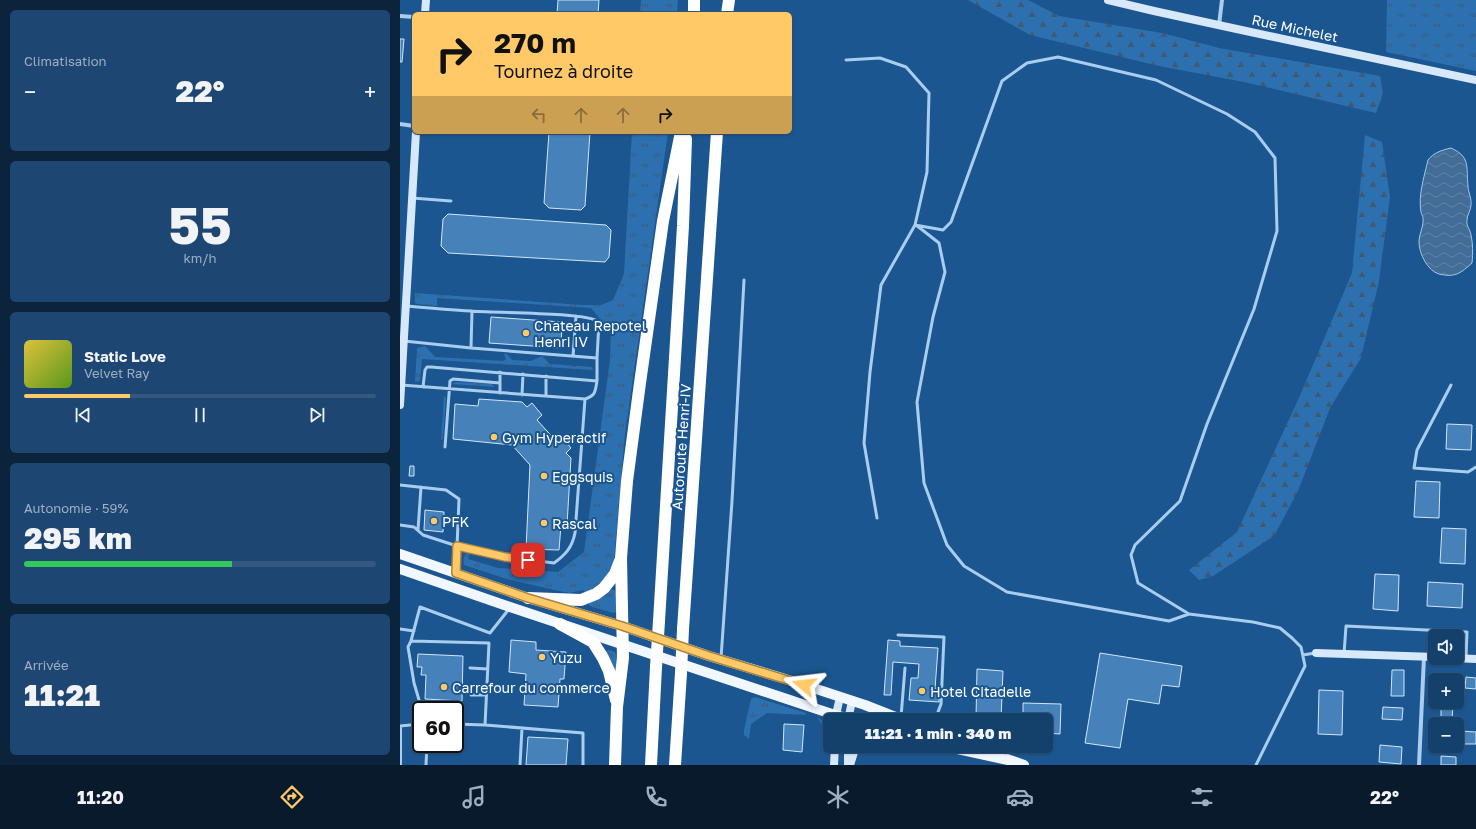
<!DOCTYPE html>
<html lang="fr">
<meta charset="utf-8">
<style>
:root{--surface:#14406c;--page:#1d4772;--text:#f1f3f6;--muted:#9dafc2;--line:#33597f;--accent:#ffc967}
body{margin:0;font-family:"Golos Text",sans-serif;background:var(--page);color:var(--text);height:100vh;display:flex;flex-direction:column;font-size:15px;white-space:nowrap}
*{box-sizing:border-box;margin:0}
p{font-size:13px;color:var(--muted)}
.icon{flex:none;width:22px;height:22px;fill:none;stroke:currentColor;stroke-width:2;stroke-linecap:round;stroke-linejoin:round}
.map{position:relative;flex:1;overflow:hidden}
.panel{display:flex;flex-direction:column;gap:10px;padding:10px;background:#0b233b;width:400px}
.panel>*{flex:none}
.banner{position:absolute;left:12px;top:12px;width:380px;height:122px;border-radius:6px;box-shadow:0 1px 3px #0004,0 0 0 1px var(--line);background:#ffc967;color:#111;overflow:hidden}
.buttons{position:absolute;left:1028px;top:629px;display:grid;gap:8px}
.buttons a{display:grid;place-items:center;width:36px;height:36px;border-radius:6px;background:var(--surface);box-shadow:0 1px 3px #0004,0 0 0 1px var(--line);font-size:20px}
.speed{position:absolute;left:12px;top:701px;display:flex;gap:8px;font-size:20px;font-weight:700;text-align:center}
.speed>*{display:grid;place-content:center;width:52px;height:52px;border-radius:50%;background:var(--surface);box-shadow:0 1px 3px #0004,0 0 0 1px var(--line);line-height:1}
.speed .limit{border:2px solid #111;border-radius:6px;background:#fff;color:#111}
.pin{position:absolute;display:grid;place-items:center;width:34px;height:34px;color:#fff;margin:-17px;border-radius:8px;box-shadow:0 2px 6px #0006}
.me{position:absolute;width:44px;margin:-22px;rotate:287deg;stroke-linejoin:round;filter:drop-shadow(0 0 3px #0008)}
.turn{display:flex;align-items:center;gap:14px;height:84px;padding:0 16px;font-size:18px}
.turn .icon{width:52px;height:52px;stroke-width:2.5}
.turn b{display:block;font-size:28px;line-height:34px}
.lanes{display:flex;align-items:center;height:38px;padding:0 16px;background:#0003;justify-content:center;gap:20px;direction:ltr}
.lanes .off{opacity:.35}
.big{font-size:30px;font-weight:800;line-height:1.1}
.panel .card{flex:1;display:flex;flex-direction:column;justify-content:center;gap:6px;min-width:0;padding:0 14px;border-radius:6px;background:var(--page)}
.panel .dial{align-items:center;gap:0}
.dial b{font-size:52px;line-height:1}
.song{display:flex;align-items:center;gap:12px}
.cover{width:48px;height:48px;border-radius:6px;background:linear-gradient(135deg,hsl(50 70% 55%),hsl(90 70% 35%))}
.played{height:4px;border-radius:2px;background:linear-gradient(90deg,var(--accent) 30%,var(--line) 30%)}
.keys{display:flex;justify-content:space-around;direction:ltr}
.heat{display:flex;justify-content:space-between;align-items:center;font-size:22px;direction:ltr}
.charge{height:6px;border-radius:3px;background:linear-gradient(90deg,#34c759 59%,var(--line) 0)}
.trip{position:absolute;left:423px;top:713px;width:230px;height:40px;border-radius:6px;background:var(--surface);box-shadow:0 1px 3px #0004,0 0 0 1px var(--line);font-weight:800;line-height:40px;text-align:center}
.dock{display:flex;height:64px;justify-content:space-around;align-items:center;background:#081a2b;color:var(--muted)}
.dock .icon{width:28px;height:28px}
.dock .active{color:var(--accent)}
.dock b{font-size:18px;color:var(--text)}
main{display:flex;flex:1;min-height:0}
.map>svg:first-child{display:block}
.grass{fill:url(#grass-tufts)}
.forest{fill:url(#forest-firs)}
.water{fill:url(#water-waves);stroke:#9cc9f1}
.building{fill:#4781ba;stroke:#d0e6fa}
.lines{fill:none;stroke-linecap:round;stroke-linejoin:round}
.lane{stroke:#a9cdef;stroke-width:3}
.street{stroke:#a9cdef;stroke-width:4}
.secondary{stroke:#d7e8fa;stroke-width:8}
.primary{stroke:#f1f7ff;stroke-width:10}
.highway{stroke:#fff;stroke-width:12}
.highway-bridge{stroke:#fff;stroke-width:12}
.route-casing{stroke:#a68343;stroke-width:10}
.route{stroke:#ffc967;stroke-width:7}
.poi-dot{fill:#ffc967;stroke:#1b5690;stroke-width:1.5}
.labels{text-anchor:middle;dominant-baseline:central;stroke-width:4;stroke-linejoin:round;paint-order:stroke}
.street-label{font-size:14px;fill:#fff;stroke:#1b5690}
.poi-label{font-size:14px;fill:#fff;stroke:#1b5690;text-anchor:start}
</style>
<main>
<section class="panel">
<div class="card"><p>Climatisation</p>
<div class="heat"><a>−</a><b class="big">22°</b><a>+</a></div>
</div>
<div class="card dial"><b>55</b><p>km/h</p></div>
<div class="card">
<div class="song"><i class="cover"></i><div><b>Static Love</b><p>Velvet Ray</p></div></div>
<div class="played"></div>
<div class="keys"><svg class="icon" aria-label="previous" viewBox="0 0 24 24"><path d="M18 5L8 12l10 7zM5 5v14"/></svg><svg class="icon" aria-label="pause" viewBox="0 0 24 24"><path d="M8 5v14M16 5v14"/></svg><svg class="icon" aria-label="next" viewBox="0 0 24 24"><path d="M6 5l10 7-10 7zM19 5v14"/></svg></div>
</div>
<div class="card"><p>Autonomie · 59%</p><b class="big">295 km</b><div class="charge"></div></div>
<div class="card"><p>Arrivée</p><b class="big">11:21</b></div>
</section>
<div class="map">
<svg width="1076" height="765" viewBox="0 0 1076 765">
<defs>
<pattern id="grass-tufts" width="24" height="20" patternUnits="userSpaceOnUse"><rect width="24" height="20" fill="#2d70af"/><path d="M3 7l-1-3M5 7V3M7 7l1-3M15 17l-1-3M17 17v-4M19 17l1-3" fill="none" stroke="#405a74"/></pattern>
<pattern id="forest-firs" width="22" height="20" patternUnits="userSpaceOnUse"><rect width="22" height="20" fill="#2d70af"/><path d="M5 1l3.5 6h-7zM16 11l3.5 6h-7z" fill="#405a74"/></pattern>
<pattern id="water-waves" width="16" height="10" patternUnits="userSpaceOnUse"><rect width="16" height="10" fill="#436d96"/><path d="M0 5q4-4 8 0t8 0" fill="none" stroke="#5f83a6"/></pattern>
</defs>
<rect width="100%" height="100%" fill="#1b5690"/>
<path class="grass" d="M241 0H278L277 14H240Z
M987 0H1076V71L986 52Z
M232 132H268L225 434 214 560C211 577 199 585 185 594L184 590 169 593 164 592 110 580 64 565C63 559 63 554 69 552L70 553 68 559 98 568 158 572 184 552 210 360 211 327H207L191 308 37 298V306L17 304 15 303V293L182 305H201L213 300 224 274Z
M25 346 35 357 103 361 106 359 104 354 106 353 112 360 131 361 142 356 150 364 192 367 193 370 22 359 20 381 15 382 17 348Z
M55 382 92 384 95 387 52 384Z
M44 396 46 398 43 438 41 440Z
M210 589 216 591 217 612 213 613 190 606 187 602Z
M209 650 215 652V654L219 657 217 671H214L205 652Z
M355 697 406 713 405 715 367 713 351 724 349 739 344 735V730L351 699Z
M417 717 424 722 427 728H430V751L422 750 424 727Z"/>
<path class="forest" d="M568 0H628L659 16 762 33 819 48 980 76 983 94 976 113 844 82 759 66 630 35Z
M965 135 982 142 990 197 979 281 961 358 930 408 898 491 874 536 813 576 799 580 789 570 837 532 898 400 952 273Z"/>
<path class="water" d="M1051 148C1071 157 1066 167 1068 186 1068 192 1072 199 1071 205 1071 210 1067 215 1067 220 1066 226 1070 229 1071 235 1073 244 1073 253 1072 263 1061 273 1055 278 1039 274 1028 271 1019 254 1019 242 1019 234 1024 226 1023 218 1023 216 1021 214 1021 212 1018 196 1024 177 1028 160 1033 153 1042 150 1051 148Z"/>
<path class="building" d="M158 0H199L198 14H157Z
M0 39H4L2 62H0Z
M149 132H190L185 206 181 210 149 208 144 203Z
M48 214 206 225 211 230 209 257 205 262 48 253 41 246 43 219Z
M91 317 162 322 161 348 89 343Z
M79 399 122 402 127 407 132 403 142 415 137 420 157 442 162 437 171 448 166 453 171 458 167 525H161L159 550 126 549 130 465 112 445 53 439 55 404 78 406Z
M1047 424 1072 425 1071 450 1046 449Z
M10 466H14V476H9Z
M1016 481 1040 482 1039 518 1014 517Z
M25 510 44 512 43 532 24 530Z
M1042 528 1066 529 1065 564 1040 563Z
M975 574 999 575 998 611 973 609Z
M1028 582 1063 584 1062 608 1027 606Z
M111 640 136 642V650L166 652 164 679H160L158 707 124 705 126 674 109 672Z
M488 640 500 641V646L538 648 535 689H540L539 702 509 700 511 678H518L519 664 493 662 491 695H484Z
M700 653 782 666 779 687 762 685 759 704 728 699 720 748 685 743Z
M18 654 63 656 62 701 25 699 26 675H21L22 667H17Z
M577 669 603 671 601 719 576 718Z
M992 670H1004V696H991Z
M1039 676 1058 677 1057 690V680H1039Z
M1066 677 1076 678V689L1065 688Z
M919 690 943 691 942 735 918 734Z
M623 703 661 704 660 734 646 733V720H623Z
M1041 703 1053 704 1052 721 1041 720Z
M983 707 1003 708 1002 720 982 719Z
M384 724 404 725 402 752 383 750Z
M1060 731 1076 732V744H1060Z
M128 737 168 739 166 765H126Z
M980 745 1002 747 1001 764 979 762Z
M1041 756 1056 757V765H1041Z"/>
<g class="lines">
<path class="lane" d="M446 60 480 58 506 67 529 93 527 172 515 225 481 285 470 372 464 443 477 518
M12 198 51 201
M515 225 543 230 551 222 602 81 627 63 658 57 756 80 827 114 855 132 875 158 877 231 854 309 807 424 780 501 735 545 731 555 738 583 789 614
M516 225 539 243 545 272 533 317 517 402 524 483 547 545 564 566 607 592 769 621 789 614 853 622 880 628 892 638 901 647 905 666 856 765
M4 341 71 348 197 358 199 322C189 312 91 313 71 311 49 310 28 308 7 306
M71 348 72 311
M173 356 176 316
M1051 385 1017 450 1014 468 1068 472 1076 467
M23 387 25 370 27 367H31L197 381V358
M100 393V372
M122 395 123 374
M146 396V376
M185 399C196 395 195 392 197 381
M45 447 50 381 53 379 100 383
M0 485 46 490 59 499 56 571
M0 525 14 527 23 535 57 546 105 557 154 563C165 555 172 548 175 533L185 399 1 385
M18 530 21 487
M109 609 90 633 20 607 11 641 89 643 85 725 183 733V765
M0 629 14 631
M498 635 544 637 541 704 535 720
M11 641 8 647 14 683 22 710
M944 654 946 626 1067 632 1066 657
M903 655 915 653
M321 658 332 501 344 280
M70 668 88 669
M71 695H86
M501 717 505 668
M55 724 85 725
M0 726 21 724
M26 765 27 744
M120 765 122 728"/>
<path class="street" d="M0 16 14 17
M819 25 822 0
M0 124 14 126
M0 728V765
M1019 765 1024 657"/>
<path class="secondary" d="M708 0 754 11 846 31 1076 80
M25 14 26 0
M0 405 16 132
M916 653 1035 657
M1053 658 1076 659
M435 719 440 697
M448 720 452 701
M448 746V764
M434 765 435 746
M450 765 456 746"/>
<path class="primary" d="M0 554 128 598 222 626 309 656 392 681 465 705 503 720
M0 569 110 607 435 715 456 720
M544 746 612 761
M607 759 624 765"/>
<path class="highway" d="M294 14V0
M327 14 329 0
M128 598 181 600 196 594 204 588 215 574 220 561
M259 621 283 226 286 139
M160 624 193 642 203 658 209 671 216 700
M283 629 317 132
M215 765 217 707 223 658 221 558 227 481 240 383 263 221 281 132
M251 765 256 667
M275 765 281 673"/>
<path class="highway-bridge" d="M256 667 259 621
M281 673 283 629"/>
</g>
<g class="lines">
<defs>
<path id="route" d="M128 560 105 557 57 546 56 573 128 598 222 626 309 656 404 685"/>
</defs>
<use href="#route" class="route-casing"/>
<use href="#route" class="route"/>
</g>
<g class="poi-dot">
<circle cx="126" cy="333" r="4"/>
<circle cx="94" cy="437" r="4"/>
<circle cx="144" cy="476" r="4"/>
<circle cx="34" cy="521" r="4"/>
<circle cx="144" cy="523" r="4"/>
<circle cx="142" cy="657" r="4"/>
<circle cx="44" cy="687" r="4"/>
<circle cx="522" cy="691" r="4"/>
</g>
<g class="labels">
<g class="street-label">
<text transform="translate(895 28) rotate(12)">Rue Michelet</text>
<text transform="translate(281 447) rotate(-86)">Autoroute Henri-IV</text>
</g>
<g class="poi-label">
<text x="134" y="325">Chateau Repotel<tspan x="134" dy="16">Henri IV</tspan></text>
<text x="102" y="437">Gym Hyperactif</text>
<text x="152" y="476">Eggsquis</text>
<text x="42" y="521">PFK</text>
<text x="152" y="523">Rascal</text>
<text x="150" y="657">Yuzu</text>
<text x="52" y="687">Carrefour du commerce</text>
<text x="530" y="691">Hotel Citadelle</text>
</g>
</g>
</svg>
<div class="buttons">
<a><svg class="icon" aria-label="sound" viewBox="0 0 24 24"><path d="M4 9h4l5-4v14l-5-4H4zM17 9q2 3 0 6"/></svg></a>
<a>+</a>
<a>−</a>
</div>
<div class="speed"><div class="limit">60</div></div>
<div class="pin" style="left:128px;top:560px;background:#d93025"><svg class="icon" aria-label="arrive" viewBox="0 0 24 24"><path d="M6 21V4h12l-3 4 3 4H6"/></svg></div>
<svg class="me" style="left:404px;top:685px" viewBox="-20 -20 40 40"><path d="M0-17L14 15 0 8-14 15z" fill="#ffc967" stroke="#fff" stroke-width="4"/></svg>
<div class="trip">11:21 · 1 min · 340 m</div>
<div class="banner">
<div class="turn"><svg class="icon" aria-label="right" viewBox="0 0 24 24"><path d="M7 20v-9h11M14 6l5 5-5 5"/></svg><div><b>270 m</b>Tournez à droite</div></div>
<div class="lanes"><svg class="icon off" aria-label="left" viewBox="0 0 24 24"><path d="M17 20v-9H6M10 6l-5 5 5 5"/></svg><svg class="icon off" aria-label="ahead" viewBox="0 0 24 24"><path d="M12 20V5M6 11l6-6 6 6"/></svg><svg class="icon off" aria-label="ahead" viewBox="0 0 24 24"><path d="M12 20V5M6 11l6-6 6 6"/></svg><svg class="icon" aria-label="right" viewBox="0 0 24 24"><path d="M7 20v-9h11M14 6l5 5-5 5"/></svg></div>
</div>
</div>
</main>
<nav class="dock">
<b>11:20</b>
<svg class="icon active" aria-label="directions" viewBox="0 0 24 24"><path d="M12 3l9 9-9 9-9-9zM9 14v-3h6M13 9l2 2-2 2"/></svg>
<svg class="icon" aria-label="music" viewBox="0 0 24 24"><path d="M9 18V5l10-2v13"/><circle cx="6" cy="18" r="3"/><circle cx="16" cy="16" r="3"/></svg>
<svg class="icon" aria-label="phone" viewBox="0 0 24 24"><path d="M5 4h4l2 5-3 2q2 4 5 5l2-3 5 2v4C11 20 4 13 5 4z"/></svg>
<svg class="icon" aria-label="climate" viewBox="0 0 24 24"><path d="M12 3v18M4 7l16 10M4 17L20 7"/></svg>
<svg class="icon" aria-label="car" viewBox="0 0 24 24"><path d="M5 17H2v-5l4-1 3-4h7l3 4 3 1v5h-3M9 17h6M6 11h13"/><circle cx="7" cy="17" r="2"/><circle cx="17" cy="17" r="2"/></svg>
<svg class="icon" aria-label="filters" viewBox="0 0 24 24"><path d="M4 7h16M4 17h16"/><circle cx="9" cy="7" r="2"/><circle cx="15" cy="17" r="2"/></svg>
<b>22°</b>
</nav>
